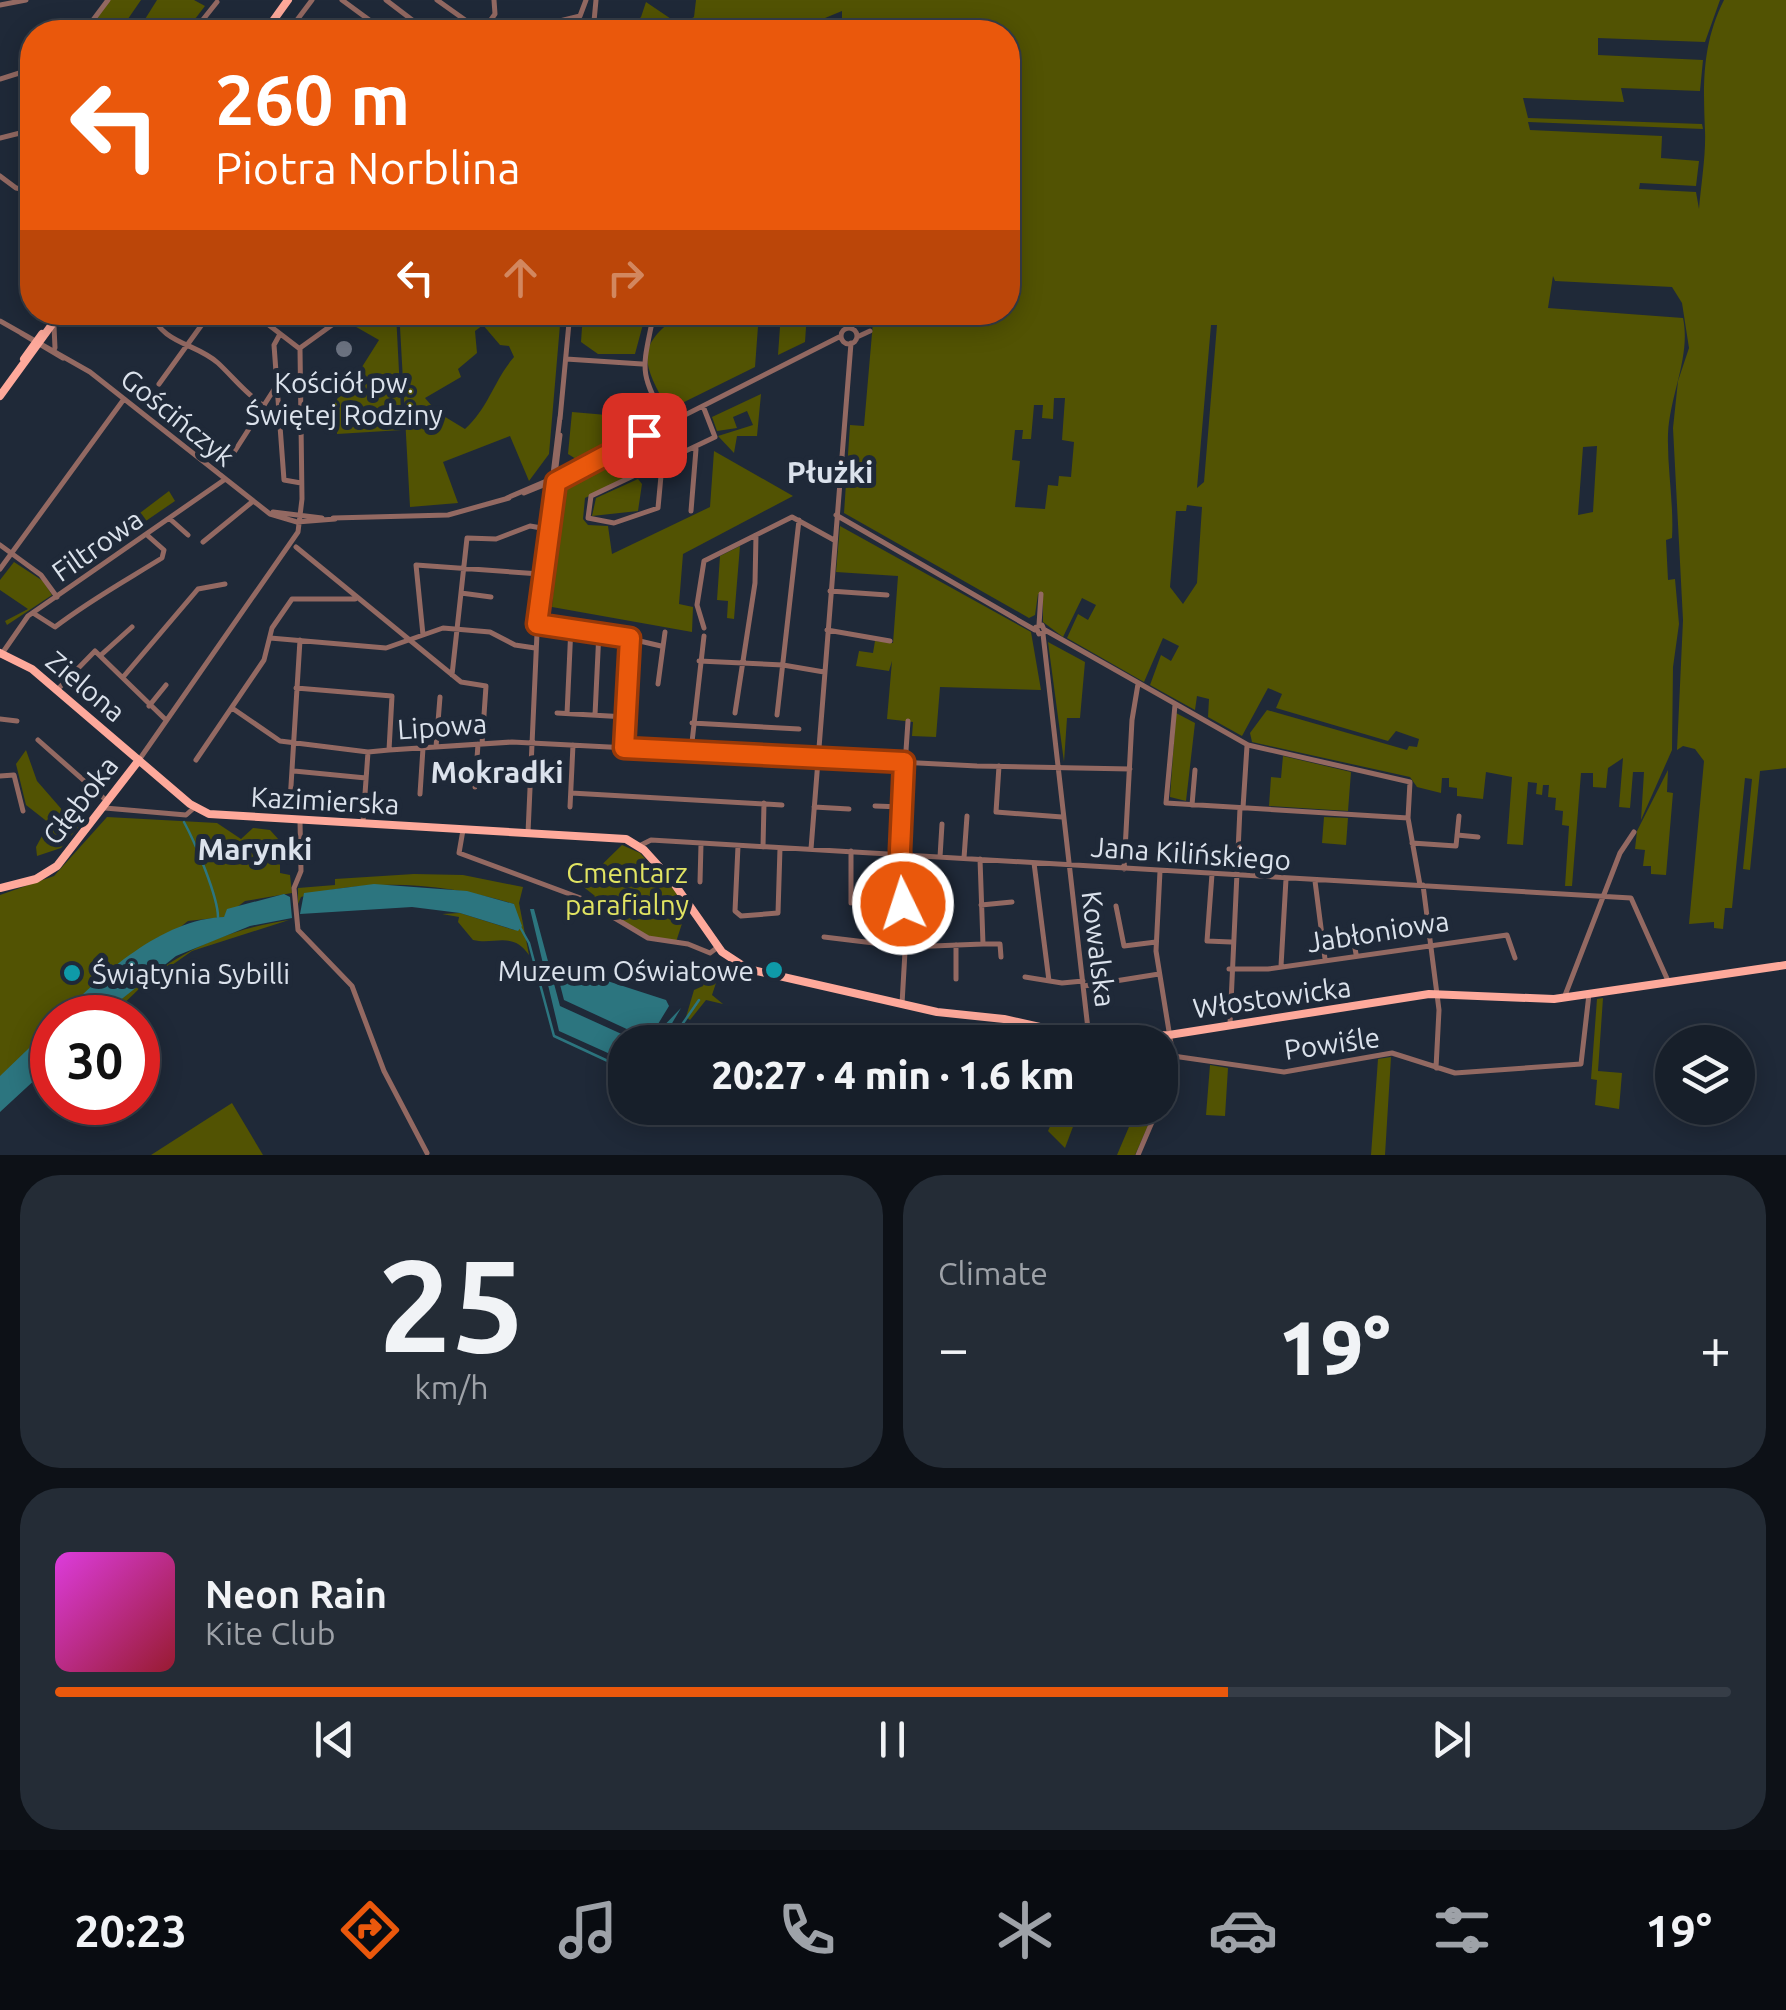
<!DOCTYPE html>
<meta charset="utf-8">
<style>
:root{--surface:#171f2a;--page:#242c36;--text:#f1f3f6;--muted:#9ea2a8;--line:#363d47;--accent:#ea580c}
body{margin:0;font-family:Ubuntu,sans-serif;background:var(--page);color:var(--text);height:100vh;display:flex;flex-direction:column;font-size:38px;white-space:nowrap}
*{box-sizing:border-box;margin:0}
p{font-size:32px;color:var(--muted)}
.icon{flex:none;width:55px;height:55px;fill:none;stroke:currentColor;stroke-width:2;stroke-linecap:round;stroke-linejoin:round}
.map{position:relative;height:1155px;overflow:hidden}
.drawer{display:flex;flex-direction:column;gap:20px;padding:20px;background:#0d1117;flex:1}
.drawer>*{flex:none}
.top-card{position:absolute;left:20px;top:20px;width:1000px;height:305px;border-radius:40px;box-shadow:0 5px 25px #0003,0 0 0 2px var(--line);background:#ea580c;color:#fff;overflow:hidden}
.controls{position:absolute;left:1655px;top:1025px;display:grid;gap:20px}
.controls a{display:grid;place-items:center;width:100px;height:100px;border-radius:50%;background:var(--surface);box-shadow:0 5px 25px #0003,0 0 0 2px var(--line);font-size:50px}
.speed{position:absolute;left:30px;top:995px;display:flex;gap:20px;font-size:50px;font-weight:700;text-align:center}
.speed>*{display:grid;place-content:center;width:130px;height:130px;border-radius:50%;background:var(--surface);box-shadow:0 5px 25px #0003,0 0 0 2px var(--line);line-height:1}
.speed .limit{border:15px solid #d22;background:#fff;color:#111}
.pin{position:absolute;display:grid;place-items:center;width:85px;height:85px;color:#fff;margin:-42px;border-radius:20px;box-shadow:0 5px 15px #0006}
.me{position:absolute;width:110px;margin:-55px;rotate:356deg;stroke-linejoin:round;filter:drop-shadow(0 0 8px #0008)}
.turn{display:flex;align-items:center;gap:35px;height:210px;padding:0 30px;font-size:45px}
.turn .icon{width:130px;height:130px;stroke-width:2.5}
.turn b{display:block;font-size:70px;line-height:85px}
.lanes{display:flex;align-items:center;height:95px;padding:0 30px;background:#0003;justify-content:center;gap:50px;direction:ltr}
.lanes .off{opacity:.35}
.big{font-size:75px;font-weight:800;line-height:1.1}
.drawer .tile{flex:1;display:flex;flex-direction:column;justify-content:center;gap:15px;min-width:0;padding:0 35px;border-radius:40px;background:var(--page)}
.drawer .dial{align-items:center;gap:0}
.dial b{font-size:130px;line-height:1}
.song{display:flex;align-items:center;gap:30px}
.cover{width:120px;height:120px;border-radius:15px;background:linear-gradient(135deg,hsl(300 70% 55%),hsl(350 70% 35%))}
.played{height:10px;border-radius:5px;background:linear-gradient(90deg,var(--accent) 70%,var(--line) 70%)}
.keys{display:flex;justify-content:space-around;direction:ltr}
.heat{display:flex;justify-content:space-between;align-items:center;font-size:55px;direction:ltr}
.drawer .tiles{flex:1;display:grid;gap:20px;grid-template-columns:1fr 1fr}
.tile:last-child{grid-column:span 2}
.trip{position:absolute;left:608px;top:1025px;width:570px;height:100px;border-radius:40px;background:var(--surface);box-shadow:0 5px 25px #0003,0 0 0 2px var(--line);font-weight:800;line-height:100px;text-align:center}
.tab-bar{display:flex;height:160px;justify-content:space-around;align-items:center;background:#090c11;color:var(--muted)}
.tab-bar .icon{width:70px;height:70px}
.tab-bar .active{color:var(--accent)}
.tab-bar b{font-size:45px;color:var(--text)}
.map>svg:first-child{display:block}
.green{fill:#525303;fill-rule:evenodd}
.water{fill:#2c757f}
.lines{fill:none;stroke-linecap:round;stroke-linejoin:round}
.stream{stroke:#2c757f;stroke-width:2.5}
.minor{stroke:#936962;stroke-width:5}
.major{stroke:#fea99b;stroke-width:8}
.route-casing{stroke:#983908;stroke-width:25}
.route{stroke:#ea580c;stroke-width:18}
.worship-dot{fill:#6b7280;stroke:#1f2938;stroke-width:4}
.culture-dot{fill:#0f9aa8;stroke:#1f2938;stroke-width:4}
.labels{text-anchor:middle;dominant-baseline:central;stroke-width:10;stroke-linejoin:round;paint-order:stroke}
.poi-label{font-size:28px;fill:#dbe2ec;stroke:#1f2938}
.street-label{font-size:28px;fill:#dbe2ec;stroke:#1f2938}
.park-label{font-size:28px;fill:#e1e462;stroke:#1f2938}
.neighbourhood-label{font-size:30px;font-weight:bold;fill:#dbe2ec;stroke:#1f2938}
</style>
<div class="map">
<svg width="1786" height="1155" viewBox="0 0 1786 1155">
<rect width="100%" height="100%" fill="#1f2938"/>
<path class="green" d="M110 0H141L119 32H105L111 22 103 32H86Z
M157 0H194L205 6 185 32H137Z
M696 0H1720L1705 42 1598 38V55L1703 60 1700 91 1621 88 1624 102 1523 98 1528 118 1702 124 1703 129 1528 122 1530 130 1662 136 1661 158 1699 161 1696 186 1640 183 1639 189 1696 192 1699 209C1701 185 1706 155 1705 131 1703 83 1702 44 1724 0H1786V768L1760 771 1750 870 1743 869 1752 779 1745 778 1732 908H1725L1723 929 1714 928V922L1689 924 1704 761 1695 749 1683 746 1677 750 1683 620 1673 428 1678 381 1689 348 1682 303 1672 287 1555 281 1553 276 1548 308 1683 318C1691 356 1670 394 1668 434 1667 469 1674 503 1672 538L1666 540 1668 580 1675 579 1679 624 1673 667 1672 750 1641 820 1644 772H1633L1630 808 1619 807 1623 758 1608 768 1606 788 1593 787V773H1581L1572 886H1565L1569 826 1562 825 1563 811 1555 810 1556 798 1548 797 1549 785H1543L1542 795 1536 794 1537 783 1528 782 1523 845 1507 844 1512 777 1486 772 1483 799 1457 796V788L1449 787V778H1442L1441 793 1417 787 1410 777 1252 742 1250 733 1267 710 1407 750 1409 746 1417 747 1419 739 1396 731 1388 741 1276 708 1282 694 1268 688 1242 736 1208 717 1209 699 1197 696 1195 710 1150 685 1161 655 1171 661 1179 646 1163 638 1144 682 1067 638 1078 614 1088 620 1096 605 1082 598 1063 637 1043 622V594H1038L1035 615 1029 618 844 513 850 425 864 426 873 322 910 313 1008 312V32H842V11L825 18 824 32H626L641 17 646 2 680 25 694 17ZM1211 325H1217L1204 482 1197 488ZM1054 398H1065L1062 440 1074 442 1071 477 1059 476 1058 486 1048 485 1045 509 1015 507 1020 461 1012 460 1015 430H1023L1022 439H1031L1034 405H1043L1042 418 1053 419ZM1597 446 1593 512 1578 515 1583 447ZM1187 505 1202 507 1197 583 1183 604 1170 587 1176 511H1186Z
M412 312 561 313 549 454 529 481 510 436 443 462 458 503 410 507 400 327ZM483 325 500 345 509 346 514 357C494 380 489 407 465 429L437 412 425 398 461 377 458 369 477 353 475 331Z
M359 313H396L402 430 337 434 335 403 347 382 389 378H355L379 340 351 324Z
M583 313H646L635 354H598L581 342Z
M682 313H759L755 367 668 410C643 363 633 347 682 313Z
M781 313H807L805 342 778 355Z
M761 394 757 436H737L734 453 718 436 753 425 747 411 733 417 737 428 717 431 712 417Z
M651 407 653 419 576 459 568 454 572 412 630 417Z
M714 451 793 496 683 554 679 604 693 607 692 632 552 607 562 488 629 455 641 459 642 470 585 498 583 519 588 525 608 526 612 554 710 507Z
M638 479 642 484 638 511 592 516 596 498Z
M169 491 175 501 121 538 119 535 102 547 99 544Z
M840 526 1031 632 1041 690 940 687 936 737 912 736 913 722 887 719 892 661 889 671 856 666 859 651 873 653 875 641 893 643 898 576 836 572Z
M740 546 734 619 727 618 728 601 717 600 720 556Z
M14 562 43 581 52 595 7 625 5 621 28 609 0 590V580Z
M1048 642 1085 662 1080 718H1067L1064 762Z
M1176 713 1195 723 1186 801 1170 797Z
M26 750 37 781 64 812 62 824 71 820 80 825 61 848 37 856 36 847 49 823 26 805 16 764Z
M1283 756 1351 772 1348 811 1269 806 1271 777 1281 778Z
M1668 770 1667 792 1673 793 1666 875 1651 874V866H1643L1645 850 1635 849 1637 831Z
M107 817 217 823 241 839 253 828 270 830 280 841V873L290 875 292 893 245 901 224 917 188 921 66 1017 52 1018V1035L8 1071 0 1084V895L54 876Z
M1324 817 1348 818 1346 845 1322 843Z
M622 845 640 853 688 905 676 942 647 937 589 903 595 896 581 885Z
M414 874 463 875 523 887 519 903 529 955C513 931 495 945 473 940L458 922 459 917 442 914 460 913 514 930V904C447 883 368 877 301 897L298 904V888L335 885V879Z
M289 920 192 951 142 986 110 1017 99 1018C160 964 206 933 289 920Z
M710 961 721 968 712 995 723 1004 706 1000 690 1020 686 1017 694 990 703 986Z
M1603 998 1598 1071 1622 1073 1619 1109 1595 1105 1597 1080 1591 1079 1597 999Z
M1391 1057 1385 1155H1371L1378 1059Z
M1210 1065 1228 1068 1225 1116 1206 1115Z
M232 1103 263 1155H151Z
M1058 1108H1080L1065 1148 1048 1131Z
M1137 1108H1156L1135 1155H1117Z"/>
<path class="water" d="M374 884 467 891 514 904 522 926 518 931 460 913 412 907 300 914 304 893Z
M284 894 290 897 292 918 250 926 176 956 99 1017H60C102 974 162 919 224 917L227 909Z
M530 909H534L560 1006 626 1036 653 1037 681 1008 661 1042H625V1058H619L559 1031Z
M561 966 666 1000 669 1006 655 1029 631 1031 564 1000 556 969Z
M52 1026V1064L0 1112V1076Z"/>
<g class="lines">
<path class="stream" d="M184 822C195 842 218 897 218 917
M520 927 529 943 554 1036 625 1069
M670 1042 699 1000"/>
<path class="minor" d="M342 0 372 22 374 32
M386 0 428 32
M437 0 482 32 495 14 494 0
M0 5 26 0
M523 30 580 16 586 0
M84 32 108 0
M193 32 217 2
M288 32 312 0
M593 32 596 0
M0 79 32 69
M0 138 32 130
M0 176 16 188 32 191
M151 312C162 344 196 343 218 363 234 378 245 393 264 406
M252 312 300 349
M654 312C643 370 637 369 667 423
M0 321 90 372 270 514 297 522 335 519
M652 321 675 312
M54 326 55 348
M852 328V312
M841 336a8 8 0 1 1 16 0a8 8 0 1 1-16 0Z
M21 333 63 358
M280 334 274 345 284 480 301 483
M857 337 870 331
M300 348 350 312
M566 359 642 364
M159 384 211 312
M560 419 570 312
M231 457 275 388
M662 465 658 508 614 523 588 518 591 496 715 437 703 406
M524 493 588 467
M507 498 598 459 841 336
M691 511 696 449
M273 512 322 518
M836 515 1035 630
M333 518 448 515 509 498
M170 519 188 535
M549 523 560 435
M203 542 252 502
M0 545 41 575 57 597
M296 547 461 682 486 686 482 744
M0 569 124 399
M830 591 887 595
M461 593 491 597
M33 613 55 627C90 600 125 581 162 558L164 550 147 535
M537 624 580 627 661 646
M1039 625 1041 594
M1042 625 1045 632 1039 634 1036 627Z
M704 628 697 605 704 561 792 517 834 540
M827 630 890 641
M1045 630 1248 745 1410 782 1408 818 1420 885
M1043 634 1089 1038
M423 635 416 565 540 574
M270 638 386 648 443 628 490 632 515 645 535 648
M1 655 28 616 224 480
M101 655 132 627
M699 661 783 665 824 672
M452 675 467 538 496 539 530 526 547 529
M124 676 198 589 225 584
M658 684 665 632
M296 688 392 696 389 750
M57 690 95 651 166 720
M1175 705 1166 803 1408 818
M149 706 166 685
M232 708 280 741 368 752
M557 713 626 717
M735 713 755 583 756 535
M567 714 571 626
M595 715 599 631
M777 715 799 520
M0 719 17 721
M692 723 799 729
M38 740 107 801
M436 747 440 697
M624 748 630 638
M691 751 704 636
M139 760 298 532 302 499 300 349
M196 760 264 660 272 628 292 599H355
M999 766 996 812 1062 817
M294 771 366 778
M0 776 14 775 23 811
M475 787 478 744
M571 793 782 805
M420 794 423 748
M290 802 300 640
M1192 805 1195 770
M875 806 902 807
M570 807 573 745
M814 807 849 809
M105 808 186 815 195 807
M1243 808 1247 746
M300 821 301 871 294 888 298 930 352 986 384 1071 427 1153
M363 822 368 752 389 750 512 742 977 766 1130 769
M463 830 459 853 583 899 648 938 688 944 710 953 718 947
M528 833 539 589 560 417
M1457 835 1478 837
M1412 843 1456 846 1459 816
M639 846 651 840 1631 898 1669 983
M738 846 735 911 741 916 778 913 780 848
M763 847 764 803
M811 849 851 343
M851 851V903
M940 857 942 824
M964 858 967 816
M980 859 983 944H1000L1001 957
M1034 863 1049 981
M1124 869 1132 720 1138 684
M1212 874 1207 941 1231 942
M1315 881 1325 959
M700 882 701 844
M1423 885 1439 1010 1436 1068
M903 904 941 902V913
M981 905 1012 902
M1116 906 1124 946 1156 942
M1352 931 1356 954
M824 937 907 947 983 944
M956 945V979
M1281 966 1286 879
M1229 969H1268L1507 935 1515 958
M1025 977 1062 983 1083 981
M1084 986 1159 974
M1564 998 1620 853 1634 832
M902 1004 906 934 899 854 908 721
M1230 1024 1240 808
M1173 1056 1284 1072 1392 1053 1455 1073 1581 1064 1589 994
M1160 1103 1173 1056 1156 951 1160 871
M1138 1155 1158 1108"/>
<path class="major" d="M265 32 288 0
M24 359 42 334
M0 396 61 312
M0 653 32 669 190 804 209 814 626 839 644 850 673 882 722 952 748 969 937 1012 1004 1019 1089 1038 1169 1035 1429 994 1554 999 1786 965
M0 888 36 879 57 866 139 760"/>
</g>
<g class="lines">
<defs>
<path id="route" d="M644 435 556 482 537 624 630 638 624 748 904 762 900 850 903 904"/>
</defs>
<use href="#route" class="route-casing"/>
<use href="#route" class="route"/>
</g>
<circle class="worship-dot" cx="344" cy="349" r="10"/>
<g class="culture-dot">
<circle cx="774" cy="970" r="10"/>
<circle cx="72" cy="973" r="10"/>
</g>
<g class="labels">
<g class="poi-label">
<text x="344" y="382">Kościół pw.<tspan x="344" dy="32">Świętej Rodziny</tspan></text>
<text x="754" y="970" text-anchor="end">Muzeum Oświatowe</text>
<text x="92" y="973" text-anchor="start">Świątynia Sybilli</text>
</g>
<g class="street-label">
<text transform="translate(178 417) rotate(39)">Gościńczyk</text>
<text transform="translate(97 545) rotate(-35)">Filtrowa</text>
<text transform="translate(86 686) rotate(40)">Zielona</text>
<text transform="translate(442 726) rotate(-4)">Lipowa</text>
<text transform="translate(80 800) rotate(-52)">Głęboka</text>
<text transform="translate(325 800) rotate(3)">Kazimierska</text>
<text transform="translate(1191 853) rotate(4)">Jana Kilińskiego</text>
<text transform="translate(1378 931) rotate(-9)">Jabłoniowa</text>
<text transform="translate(1099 949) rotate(83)">Kowalska</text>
<text transform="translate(1272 997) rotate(-8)">Włostowicka</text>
<text transform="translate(1332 1043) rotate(-8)">Powiśle</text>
</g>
<g class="park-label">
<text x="627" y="872">Cmentarz<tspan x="627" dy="32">parafialny</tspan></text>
</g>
<g class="neighbourhood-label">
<text x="830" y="472">Płużki</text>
<text x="497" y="772">Mokradki</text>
<text x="255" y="849">Marynki</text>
</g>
</g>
</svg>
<div class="controls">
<a><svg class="icon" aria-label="layers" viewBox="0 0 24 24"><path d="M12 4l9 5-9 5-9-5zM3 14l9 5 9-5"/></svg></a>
</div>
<div class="speed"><div class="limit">30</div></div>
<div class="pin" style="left:644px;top:435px;background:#d93025"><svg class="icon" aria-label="arrive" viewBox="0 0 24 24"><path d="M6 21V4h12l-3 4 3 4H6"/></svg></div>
<svg class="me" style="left:903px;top:904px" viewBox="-20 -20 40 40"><circle r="17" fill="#ea580c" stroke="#fff" stroke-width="3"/><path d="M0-11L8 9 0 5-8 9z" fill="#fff"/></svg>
<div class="trip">20:27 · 4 min · 1.6 km</div>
<div class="top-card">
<div class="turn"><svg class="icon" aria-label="left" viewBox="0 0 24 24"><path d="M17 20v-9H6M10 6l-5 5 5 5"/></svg><div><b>260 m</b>Piotra Norblina</div></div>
<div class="lanes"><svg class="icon" aria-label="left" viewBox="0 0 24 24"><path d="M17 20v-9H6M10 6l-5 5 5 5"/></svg><svg class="icon off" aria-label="ahead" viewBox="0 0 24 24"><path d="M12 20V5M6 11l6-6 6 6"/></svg><svg class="icon off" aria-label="right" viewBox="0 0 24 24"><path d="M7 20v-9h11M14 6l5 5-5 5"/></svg></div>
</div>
</div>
<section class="drawer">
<div class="tiles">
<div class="tile dial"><b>25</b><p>km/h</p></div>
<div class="tile"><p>Climate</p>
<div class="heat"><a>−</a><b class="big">19°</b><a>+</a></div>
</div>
<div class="tile">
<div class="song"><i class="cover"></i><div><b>Neon Rain</b><p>Kite Club</p></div></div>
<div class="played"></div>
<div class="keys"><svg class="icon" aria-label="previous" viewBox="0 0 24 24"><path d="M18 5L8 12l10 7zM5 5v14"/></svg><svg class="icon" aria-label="pause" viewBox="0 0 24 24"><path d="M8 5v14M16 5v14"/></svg><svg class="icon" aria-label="next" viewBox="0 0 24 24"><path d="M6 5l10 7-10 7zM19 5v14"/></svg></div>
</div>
</div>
</section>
<nav class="tab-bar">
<b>20:23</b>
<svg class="icon active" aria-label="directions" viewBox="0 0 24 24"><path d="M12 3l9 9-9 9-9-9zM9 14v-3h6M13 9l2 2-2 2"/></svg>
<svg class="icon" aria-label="music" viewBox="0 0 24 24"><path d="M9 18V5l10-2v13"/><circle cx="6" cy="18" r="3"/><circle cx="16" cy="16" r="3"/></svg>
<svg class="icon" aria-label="phone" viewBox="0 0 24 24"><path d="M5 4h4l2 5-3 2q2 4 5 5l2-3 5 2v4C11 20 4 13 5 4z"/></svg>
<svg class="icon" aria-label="climate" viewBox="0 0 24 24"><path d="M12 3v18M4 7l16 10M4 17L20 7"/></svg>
<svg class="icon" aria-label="car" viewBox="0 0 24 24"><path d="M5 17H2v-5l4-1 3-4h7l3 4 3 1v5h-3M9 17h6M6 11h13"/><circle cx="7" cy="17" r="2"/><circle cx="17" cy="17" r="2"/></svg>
<svg class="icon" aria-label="filters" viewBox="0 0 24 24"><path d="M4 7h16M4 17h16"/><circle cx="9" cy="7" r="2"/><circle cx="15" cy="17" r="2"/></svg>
<b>19°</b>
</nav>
